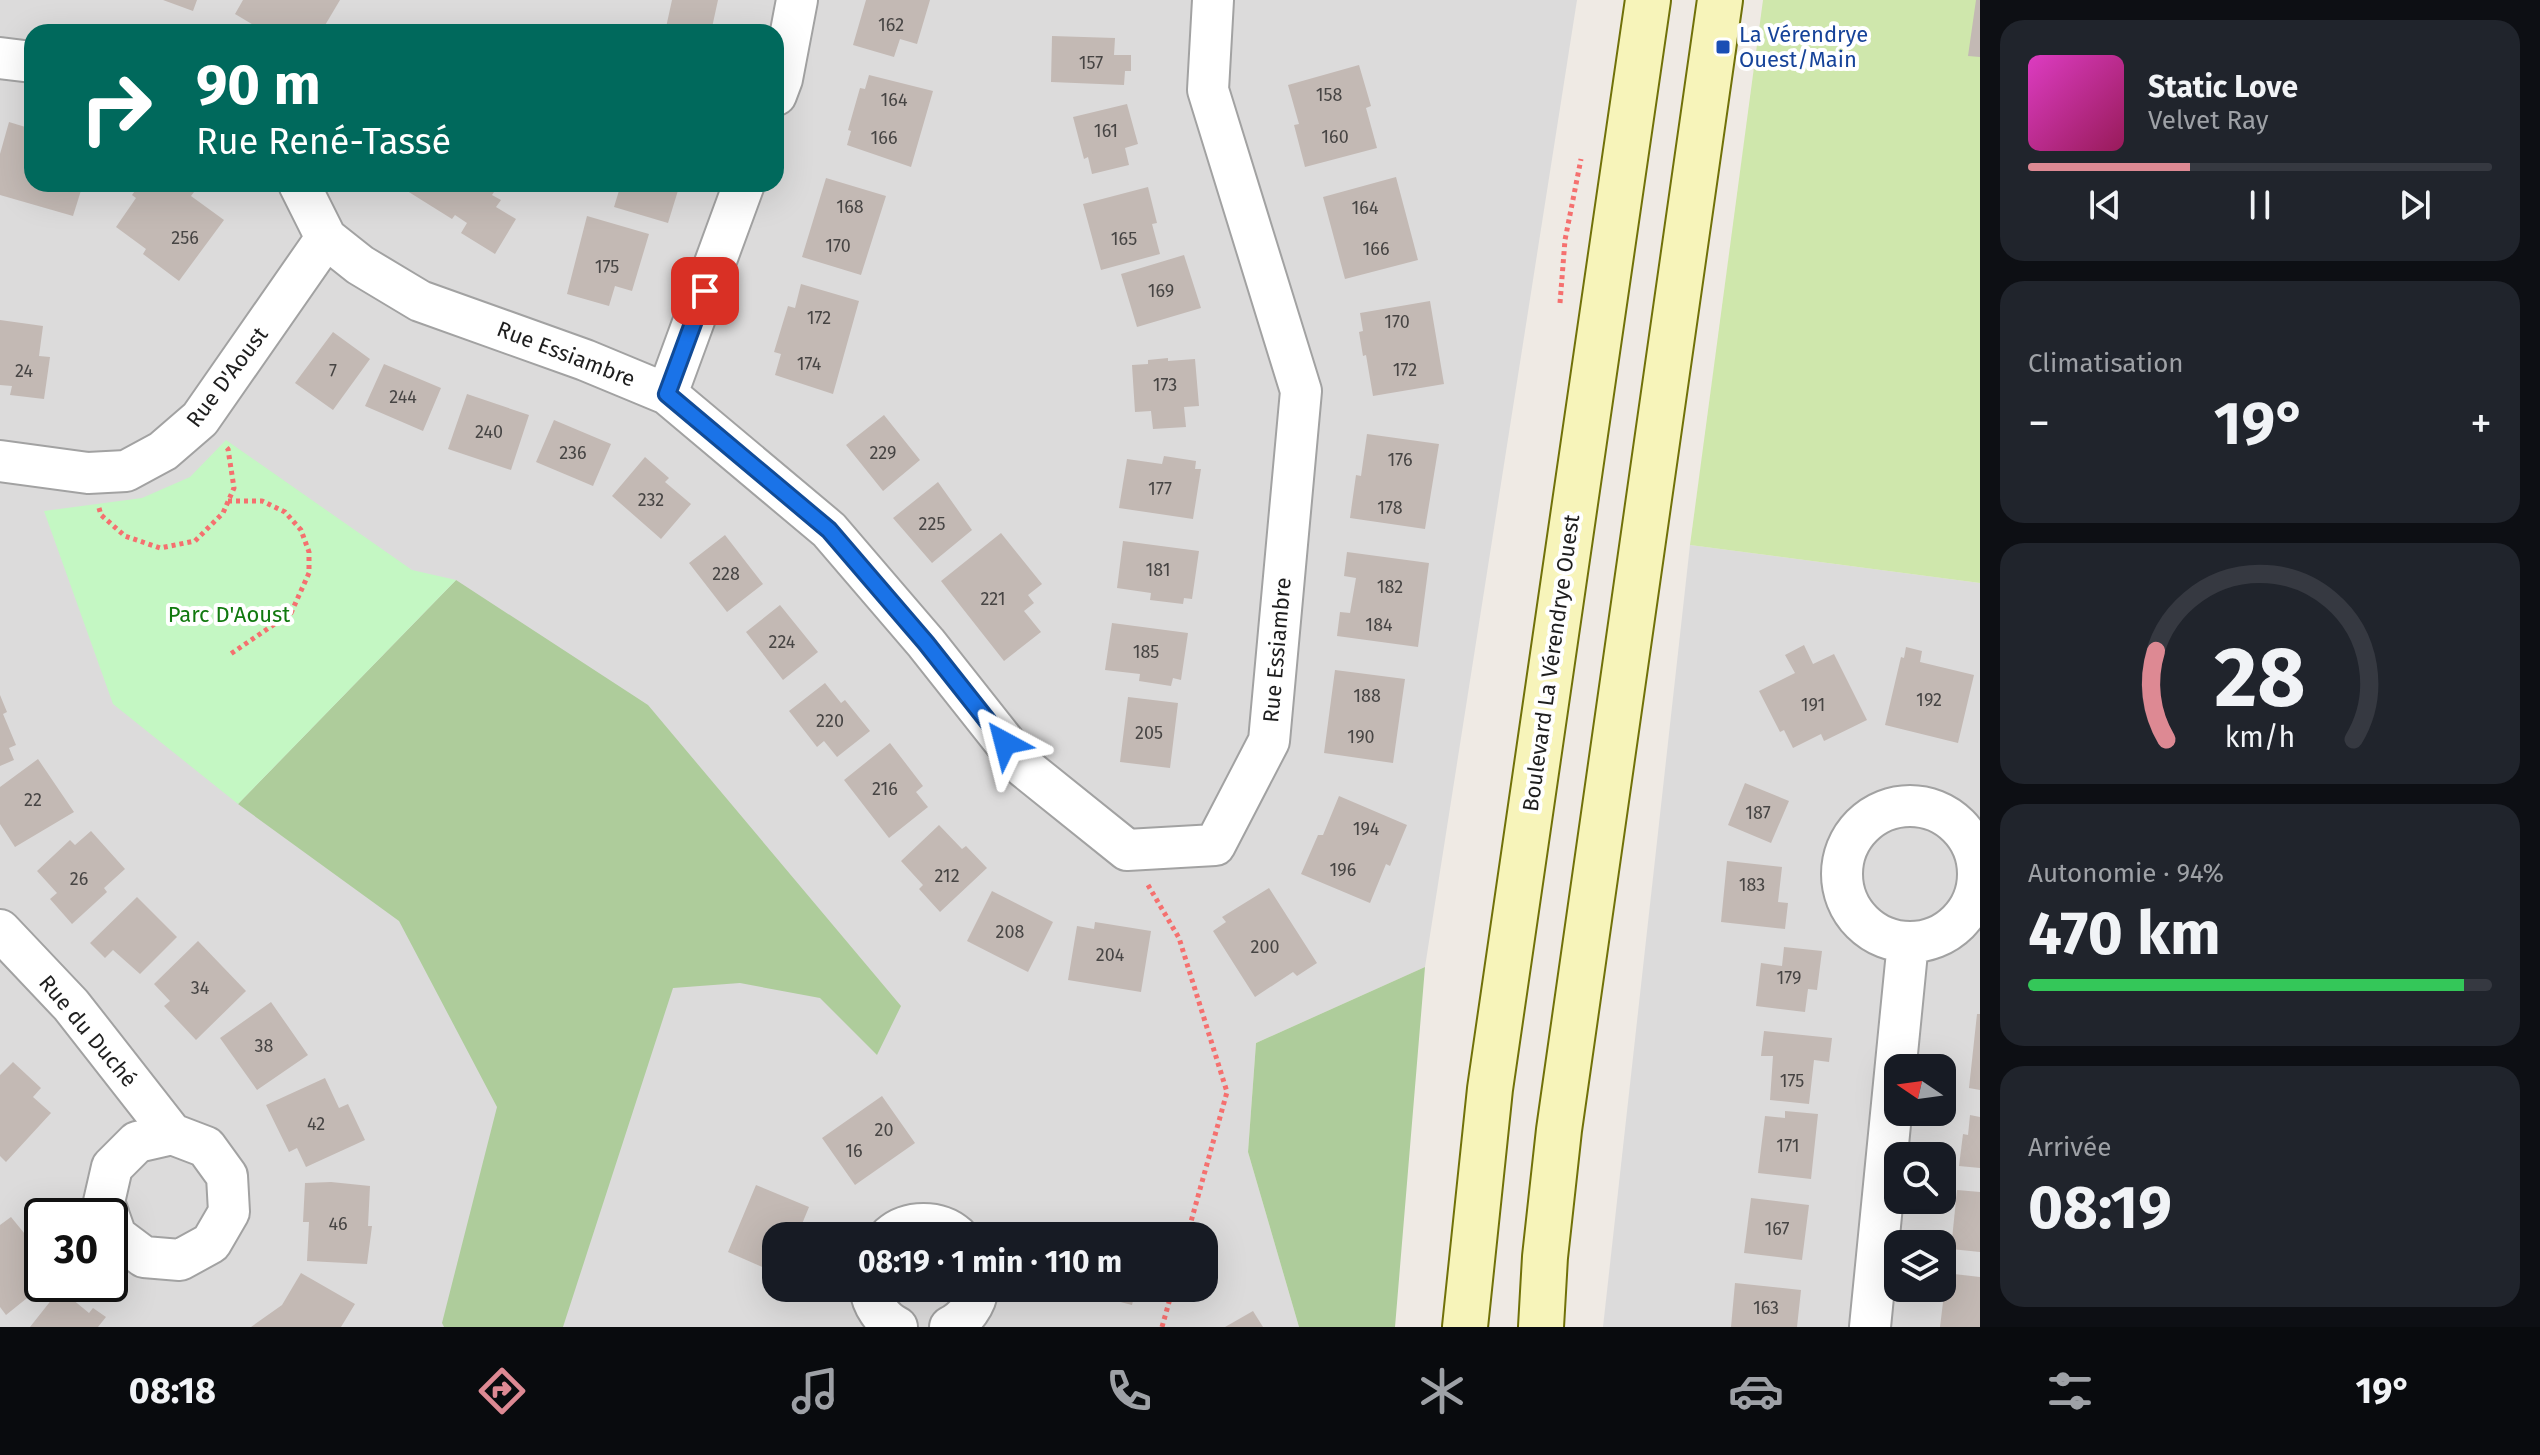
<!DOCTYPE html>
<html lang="fr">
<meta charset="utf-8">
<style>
:root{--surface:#171b24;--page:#20242c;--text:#f1f3f6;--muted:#9ea1a6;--line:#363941;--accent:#dd8993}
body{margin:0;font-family:"Fira Sans",sans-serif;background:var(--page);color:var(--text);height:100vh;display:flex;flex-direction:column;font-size:30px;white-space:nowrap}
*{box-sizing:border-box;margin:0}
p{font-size:26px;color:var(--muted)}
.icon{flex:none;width:44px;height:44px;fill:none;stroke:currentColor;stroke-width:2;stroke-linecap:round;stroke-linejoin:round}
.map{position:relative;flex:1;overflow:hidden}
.panel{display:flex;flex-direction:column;gap:20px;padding:20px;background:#0d0f14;width:560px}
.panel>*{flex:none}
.hud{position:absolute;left:24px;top:24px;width:760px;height:168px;border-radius:24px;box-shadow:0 8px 32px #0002;background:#00695c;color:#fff;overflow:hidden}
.needle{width:52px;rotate:283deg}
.buttons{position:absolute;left:1884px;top:1054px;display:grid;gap:16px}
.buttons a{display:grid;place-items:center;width:72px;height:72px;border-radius:16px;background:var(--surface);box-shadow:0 8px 32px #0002;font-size:40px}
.speed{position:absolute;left:24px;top:1198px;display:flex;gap:16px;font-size:40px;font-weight:700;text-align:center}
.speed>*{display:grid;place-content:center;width:104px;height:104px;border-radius:50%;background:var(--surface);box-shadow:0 8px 32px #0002;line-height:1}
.speed .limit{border:4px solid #111;border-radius:12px;background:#fff;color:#111}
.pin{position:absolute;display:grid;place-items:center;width:68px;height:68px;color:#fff;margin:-34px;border-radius:16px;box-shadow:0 4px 12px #0006}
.me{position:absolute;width:88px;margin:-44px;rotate:322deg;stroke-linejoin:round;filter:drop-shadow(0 0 6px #0008)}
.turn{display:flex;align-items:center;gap:28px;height:168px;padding:0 40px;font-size:36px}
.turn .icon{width:104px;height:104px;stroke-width:2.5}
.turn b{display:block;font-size:56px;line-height:68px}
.big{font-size:60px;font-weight:700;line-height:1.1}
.panel .card{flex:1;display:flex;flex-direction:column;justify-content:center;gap:12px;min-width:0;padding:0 28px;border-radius:24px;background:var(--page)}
.panel .dial{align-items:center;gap:0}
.dial svg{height:208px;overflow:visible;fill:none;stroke:var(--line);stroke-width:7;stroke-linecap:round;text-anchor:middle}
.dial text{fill:var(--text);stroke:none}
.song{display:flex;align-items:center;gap:24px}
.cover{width:96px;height:96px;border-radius:12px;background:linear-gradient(135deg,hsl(310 70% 55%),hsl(330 70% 35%))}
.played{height:8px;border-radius:4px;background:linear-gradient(90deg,var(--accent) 35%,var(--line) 35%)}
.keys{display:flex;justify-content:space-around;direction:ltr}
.heat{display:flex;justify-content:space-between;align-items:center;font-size:44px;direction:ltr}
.charge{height:12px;border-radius:6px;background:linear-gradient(90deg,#34c759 94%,var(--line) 0)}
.trip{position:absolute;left:762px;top:1222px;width:456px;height:80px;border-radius:24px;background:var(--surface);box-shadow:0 8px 32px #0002;font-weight:700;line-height:80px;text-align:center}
.dock{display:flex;height:128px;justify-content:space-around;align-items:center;background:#090b0e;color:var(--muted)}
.dock .icon{width:56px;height:56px}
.dock .current{color:var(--accent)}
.dock b{font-size:36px;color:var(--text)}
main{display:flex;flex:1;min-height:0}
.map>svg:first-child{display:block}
.residential{fill:#dcdbdb;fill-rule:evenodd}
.grass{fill:#cfe7ac}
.forest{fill:#aecc9b}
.park{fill:#c4f7c3}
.building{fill:#c3b9b4}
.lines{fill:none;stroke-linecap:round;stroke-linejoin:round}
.minor-casing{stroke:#a2a2a2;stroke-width:44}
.secondary-casing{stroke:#707109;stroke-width:48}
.path{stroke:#f5706f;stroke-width:5;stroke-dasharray:4 4;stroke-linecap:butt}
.minor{stroke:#fff;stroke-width:40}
.secondary{stroke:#f7f4ba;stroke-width:44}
.route-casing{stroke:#114b97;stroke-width:20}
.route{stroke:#1a73e8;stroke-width:14}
.transit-dot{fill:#1a4fb4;stroke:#fff;stroke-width:3}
.labels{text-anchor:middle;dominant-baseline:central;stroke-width:8;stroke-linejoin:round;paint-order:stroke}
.number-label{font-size:18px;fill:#474544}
.transit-label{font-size:22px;fill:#164399;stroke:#fff;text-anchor:start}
.street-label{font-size:22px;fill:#1e1e1e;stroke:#fff}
.park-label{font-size:22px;fill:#11790f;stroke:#fff}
</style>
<main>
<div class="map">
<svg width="1980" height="1327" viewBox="0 0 1980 1327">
<rect width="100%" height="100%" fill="#efeae4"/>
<path class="residential" d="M0 0H1577L1425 967 1256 1043 1248 1152 1299 1327H0ZM32 32H776V184H32ZM42 1216H110V1284H42ZM776 1236H1204V1288H776Z
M1690 545 1980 583V1327H1603ZM1898 1068H1942V1112H1898ZM1898 1156H1942V1200H1898ZM1898 1244H1942V1288H1898Z"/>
<path class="grass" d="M1763 0H1980V583L1690 545Z"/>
<path class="forest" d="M456 580 648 705 901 1006 877 1055 820 998 740 983 673 988 563 1327H444L442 1323 497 1107 399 921 238 804Z
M1425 967 1395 1327H1299L1248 1152 1256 1043Z"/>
<path class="park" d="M226 440 412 570 456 580 238 804 113 704 44 511 142 498 190 477Z"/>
<path class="building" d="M163 0H197L193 11Z
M243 0H340L321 32H265L235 14Z
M672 0H718L711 32H665Z
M866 0H930L917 44 900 39 894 57 853 45Z
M1976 0H1980V57L1968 56Z
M1052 36 1115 38 1114 55H1131V71H1125L1124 85 1051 82Z
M1359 65 1371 106 1366 108 1377 148 1305 167 1294 125 1299 124 1288 85Z
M869 75 933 91 911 167 847 145 851 131 848 130 860 88 865 89Z
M1127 104 1138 144 1125 148 1129 165 1092 174 1088 157 1084 159 1073 117Z
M9 122 32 129V184H83L73 216 0 195V154Z
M1396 177 1418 260 1345 279 1323 197Z
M826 178 886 196 861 275 802 257Z
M140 184 143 187 145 184H183L194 192 191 196 224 220 179 281 143 254 146 249 116 227 136 198 132 195Z
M396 184H499L492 195 501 200 496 207 516 219 495 254 461 233 467 223 455 215 452 219Z
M621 184H680L668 223 614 207Z
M1148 187 1157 223 1152 224 1160 254 1101 270 1083 204Z
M587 216 649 234 632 291 615 286 609 306 567 294Z
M1184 255 1201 308 1137 327 1121 274Z
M801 284 859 301 833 394 775 375 781 354 774 352 788 306 795 308Z
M1430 301 1444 384 1373 396 1366 355 1363 356 1359 332 1363 331 1360 313Z
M0 320 43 326 39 356 50 357 44 399 10 395 12 386 0 385Z
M333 332 370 359 333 410 295 383Z
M1168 358V361L1195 359 1199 406 1184 407 1186 427 1153 429 1151 411 1135 412 1132 365 1148 364V360Z
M384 364 441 388 423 431 365 406Z
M467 394 529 415 511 470 448 449Z
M884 415 920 460 883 491 846 445Z
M554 420 611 444 593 486 536 462Z
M1367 434 1439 444 1425 529 1350 518 1356 475 1361 476Z
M1164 456 1196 461 1195 469H1201L1193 519 1119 508 1127 459 1162 464Z
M645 457 669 478 665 482 691 504 661 539 612 496Z
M938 482 972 530 932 563 893 518Z
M1001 533 1042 584 1028 595 1034 603 1024 611 1041 632 1004 661 941 581Z
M725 535 763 584 727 612 689 563Z
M1123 541 1199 551 1192 599 1184 598 1183 604 1150 600 1151 593 1117 588Z
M1347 552 1429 563 1418 647 1337 636 1340 612 1350 613 1356 578 1344 576Z
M780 605 818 652 783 680 746 632Z
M1112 623 1188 633 1181 680 1173 678 1171 686 1139 681 1140 674 1105 670Z
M1804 645 1813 664 1834 654 1867 720 1824 741 1821 734 1793 748 1784 730 1780 732 1759 691 1795 673 1785 655Z
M1906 647 1922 651 1920 662 1974 675 1958 743 1885 725 1901 657 1904 658Z
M1335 670 1405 679 1393 763 1324 753Z
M825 683 841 703 845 700 870 731 837 757 824 741 817 747 789 711Z
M0 695 7 712 3 714 16 745 9 748 14 760 0 766Z
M1128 697 1178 703 1170 768 1120 762Z
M890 743 923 786 916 792 928 807 889 838 844 780Z
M38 759 74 812 15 847 0 824V787Z
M1745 783 1789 801 1771 843 1728 825Z
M1339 796 1407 825 1390 866 1386 864 1370 903 1301 874 1318 835H1323Z
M939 825 962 849 966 846 987 868 940 912 919 889 923 885 901 861Z
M91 831 125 869 104 888 107 892 72 924 50 899 57 893 37 871 70 840 75 845Z
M1727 861 1782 867 1778 902 1788 903 1785 929 1721 922Z
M1269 888 1317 963 1297 976 1293 972 1255 997 1213 931 1226 922 1222 917Z
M992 891 1053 922 1028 972 967 941Z
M137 897 177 937 140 974 113 950 105 958 90 943Z
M1095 922 1151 931 1141 992 1068 980 1077 926 1094 929Z
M198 941 246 991 196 1040 164 1006 170 1001 154 984Z
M1784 947 1822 951 1817 990 1808 989 1805 1012 1756 1006 1761 963 1782 966Z
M271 1002 308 1055 257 1090 220 1038Z
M1977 1014H1980V1090L1969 1088Z
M1764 1031 1832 1038 1829 1062 1814 1060 1809 1104 1770 1100 1773 1056H1761Z
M13 1062 41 1088 33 1097 51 1113 6 1162 0 1156V1075Z
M325 1078 339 1108 348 1104 365 1140 306 1167 297 1148 289 1152 266 1105Z
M882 1096 915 1143 855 1185 822 1138Z
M1785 1111 1818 1114 1811 1179 1758 1173 1765 1116 1785 1118Z
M1970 1115 1980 1117V1168L1959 1166 1963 1134 1968 1135Z
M331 1182 370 1186 368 1226H372L367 1264 307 1261 309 1222H303L305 1183Z
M756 1185 809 1207 797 1236H776V1273L728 1252Z
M1957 1190 1980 1192V1252L1951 1249Z
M1751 1198 1809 1205 1802 1260 1744 1253Z
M11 1217 42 1255V1286L6 1315 0 1307V1225Z
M1068 1223 1118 1235V1236H1065Z
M301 1273 355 1304 341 1327H251L282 1305Z
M1954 1274 1980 1277V1327H1940L1945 1286 1952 1287Z
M1735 1283 1801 1290 1797 1327H1731Z
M1067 1288H1136L1132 1305Z
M60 1289 89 1313 93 1308 106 1317 98 1327H30Z
M1253 1311 1263 1327H1225Z"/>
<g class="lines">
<defs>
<path id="minor" d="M0 58 32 62
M776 95 782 79 797 0
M299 184 326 238 360 265 420 301 585 360 667 394 829 530 926 643 1025 768 1127 850 1215 845 1269 741 1301 391 1208 90 1213 0
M667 394 744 184
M0 461 88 473 126 471 163 451 200 419 326 238
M1842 874a68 68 0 1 1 136 0a68 68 0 1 1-136 0Z
M0 930 71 1005 172 1134 206 1147 227 1176 229 1212 211 1243 180 1260 144 1257 116 1236 110 1219
M109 1216 104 1202 112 1167 137 1142 172 1134
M890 1236C908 1220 939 1220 957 1236
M870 1288C872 1304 882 1320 897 1327
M950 1327C965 1319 976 1305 978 1288
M1870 1327 1908 942"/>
<path id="secondary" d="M1465 1327 1490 1089 1648 0
M1541 1327 1545 1257 1559 1130 1720 0"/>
</defs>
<use href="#minor" class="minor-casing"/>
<use href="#secondary" class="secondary-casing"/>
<path class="path" d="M1560 303 1565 240 1581 159
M228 501H262L285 512 301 530 309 552V573L291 613 229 655
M99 508 101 515 125 536 160 548 195 541 223 513 234 488 228 449 225 446
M1148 885 1179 938 1227 1092 1187 1236
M1162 1327 1173 1288"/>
<use href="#minor" class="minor"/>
<use href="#secondary" class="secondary"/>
</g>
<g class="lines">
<defs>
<path id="route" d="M705 291 667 394 829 530 926 643 1005 743"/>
</defs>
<use href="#route" class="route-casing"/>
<use href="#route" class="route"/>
</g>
<rect class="transit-dot" x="1715" y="39" width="16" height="16" rx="4"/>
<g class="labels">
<g class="number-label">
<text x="891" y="25">162</text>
<text x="1091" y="63">157</text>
<text x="1329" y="95">158</text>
<text x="894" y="100">164</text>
<text x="1106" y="131">161</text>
<text x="1335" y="137">160</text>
<text x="884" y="138">166</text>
<text x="850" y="207">168</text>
<text x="1365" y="208">164</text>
<text x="185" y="238">256</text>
<text x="1124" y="239">165</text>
<text x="838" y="246">170</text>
<text x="1376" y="249">166</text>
<text x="607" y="267">175</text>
<text x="1161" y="291">169</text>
<text x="819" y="318">172</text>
<text x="1397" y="322">170</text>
<text x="809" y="364">174</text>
<text x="1405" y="370">172</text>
<text x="24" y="371">24</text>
<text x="333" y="371">7</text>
<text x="1165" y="385">173</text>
<text x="403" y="397">244</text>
<text x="489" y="432">240</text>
<text x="573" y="453">236</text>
<text x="883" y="453">229</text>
<text x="1400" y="460">176</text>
<text x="1160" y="489">177</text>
<text x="651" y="500">232</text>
<text x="1390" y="508">178</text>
<text x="932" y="524">225</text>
<text x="1158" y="570">181</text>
<text x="726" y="574">228</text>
<text x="1390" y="587">182</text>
<text x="993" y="599">221</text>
<text x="1379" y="625">184</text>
<text x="782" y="642">224</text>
<text x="1146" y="652">185</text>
<text x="1367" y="696">188</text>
<text x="1929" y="700">192</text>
<text x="1813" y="705">191</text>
<text x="830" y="721">220</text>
<text x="1149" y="733">205</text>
<text x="1361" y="737">190</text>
<text x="885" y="789">216</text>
<text x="33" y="800">22</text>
<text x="1758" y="813">187</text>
<text x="1366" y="829">194</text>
<text x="1343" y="870">196</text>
<text x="947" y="876">212</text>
<text x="79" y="879">26</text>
<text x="1752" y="885">183</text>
<text x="1010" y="932">208</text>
<text x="1265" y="947">200</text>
<text x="1110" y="955">204</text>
<text x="1789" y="978">179</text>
<text x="200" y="988">34</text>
<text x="264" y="1046">38</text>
<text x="1792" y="1081">175</text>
<text x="316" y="1124">42</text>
<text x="884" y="1130">20</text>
<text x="1788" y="1146">171</text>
<text x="854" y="1151">16</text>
<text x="338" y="1224">46</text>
<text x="1777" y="1229">167</text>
<text x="1766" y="1308">163</text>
</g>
<g class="transit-label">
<text x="1739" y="34">La Vérendrye<tspan x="1739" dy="25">Ouest/Main</tspan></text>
</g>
<g class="street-label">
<text transform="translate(566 354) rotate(21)">Rue Essiambre</text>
<text transform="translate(227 377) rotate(-53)">Rue D'Aoust</text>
<text transform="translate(1277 650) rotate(-85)">Rue Essiambre</text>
<text transform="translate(1551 663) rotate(-82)">Boulevard La Vérendrye Ouest</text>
<text transform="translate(88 1031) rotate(50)">Rue du Duché</text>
</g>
<g class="park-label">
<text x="229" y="614">Parc D'Aoust</text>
</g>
</g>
</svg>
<div class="buttons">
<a><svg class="needle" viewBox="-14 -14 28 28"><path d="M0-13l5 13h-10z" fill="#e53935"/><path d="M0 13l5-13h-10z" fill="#9ea1a6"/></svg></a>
<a><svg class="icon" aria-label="search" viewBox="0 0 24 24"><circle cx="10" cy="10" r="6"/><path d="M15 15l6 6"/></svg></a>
<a><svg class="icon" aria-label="layers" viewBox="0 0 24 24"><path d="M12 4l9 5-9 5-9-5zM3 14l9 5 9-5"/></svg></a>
</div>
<div class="speed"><div class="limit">30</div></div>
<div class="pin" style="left:705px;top:291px;background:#d93025"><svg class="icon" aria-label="arrive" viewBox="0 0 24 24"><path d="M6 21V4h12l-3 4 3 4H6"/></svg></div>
<svg class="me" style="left:1005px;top:743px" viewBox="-20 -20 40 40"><path d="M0-17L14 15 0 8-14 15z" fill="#1a73e8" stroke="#fff" stroke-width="4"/></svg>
<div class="trip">08:19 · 1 min · 110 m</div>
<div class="hud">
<div class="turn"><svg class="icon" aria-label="right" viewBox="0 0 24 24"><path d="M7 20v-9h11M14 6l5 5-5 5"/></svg><div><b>90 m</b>Rue René-Tassé</div></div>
</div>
</div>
<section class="panel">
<div class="card">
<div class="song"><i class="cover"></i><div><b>Static Love</b><p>Velvet Ray</p></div></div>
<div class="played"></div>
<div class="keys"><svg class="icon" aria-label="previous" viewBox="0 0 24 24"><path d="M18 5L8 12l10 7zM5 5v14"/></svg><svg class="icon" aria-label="pause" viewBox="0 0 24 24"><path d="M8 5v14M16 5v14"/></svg><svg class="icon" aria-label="next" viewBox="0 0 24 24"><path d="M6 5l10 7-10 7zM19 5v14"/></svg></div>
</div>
<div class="card"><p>Climatisation</p>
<div class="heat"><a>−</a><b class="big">19°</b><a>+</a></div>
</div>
<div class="card dial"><svg viewBox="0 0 100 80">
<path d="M14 69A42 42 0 1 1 86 69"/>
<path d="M14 69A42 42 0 0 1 10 35" stroke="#dd8993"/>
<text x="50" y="56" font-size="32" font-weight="700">28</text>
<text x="50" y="72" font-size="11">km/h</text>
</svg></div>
<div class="card"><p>Autonomie · 94%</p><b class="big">470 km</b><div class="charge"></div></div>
<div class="card"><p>Arrivée</p><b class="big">08:19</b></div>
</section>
</main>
<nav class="dock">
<b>08:18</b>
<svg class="icon current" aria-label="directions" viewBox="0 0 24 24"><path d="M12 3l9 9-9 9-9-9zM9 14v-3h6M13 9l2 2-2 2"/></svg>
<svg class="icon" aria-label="music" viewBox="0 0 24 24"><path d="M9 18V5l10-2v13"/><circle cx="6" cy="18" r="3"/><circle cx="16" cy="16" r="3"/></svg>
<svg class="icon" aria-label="phone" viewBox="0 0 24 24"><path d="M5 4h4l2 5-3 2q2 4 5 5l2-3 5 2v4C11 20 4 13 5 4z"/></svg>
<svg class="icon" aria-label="climate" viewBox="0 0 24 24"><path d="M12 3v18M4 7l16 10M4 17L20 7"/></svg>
<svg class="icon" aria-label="car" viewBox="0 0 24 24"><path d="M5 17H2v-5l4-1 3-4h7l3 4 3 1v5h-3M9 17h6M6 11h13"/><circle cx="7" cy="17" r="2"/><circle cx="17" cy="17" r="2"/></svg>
<svg class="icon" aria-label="filters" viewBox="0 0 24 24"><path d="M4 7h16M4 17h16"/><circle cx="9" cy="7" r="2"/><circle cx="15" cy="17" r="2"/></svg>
<b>19°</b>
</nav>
